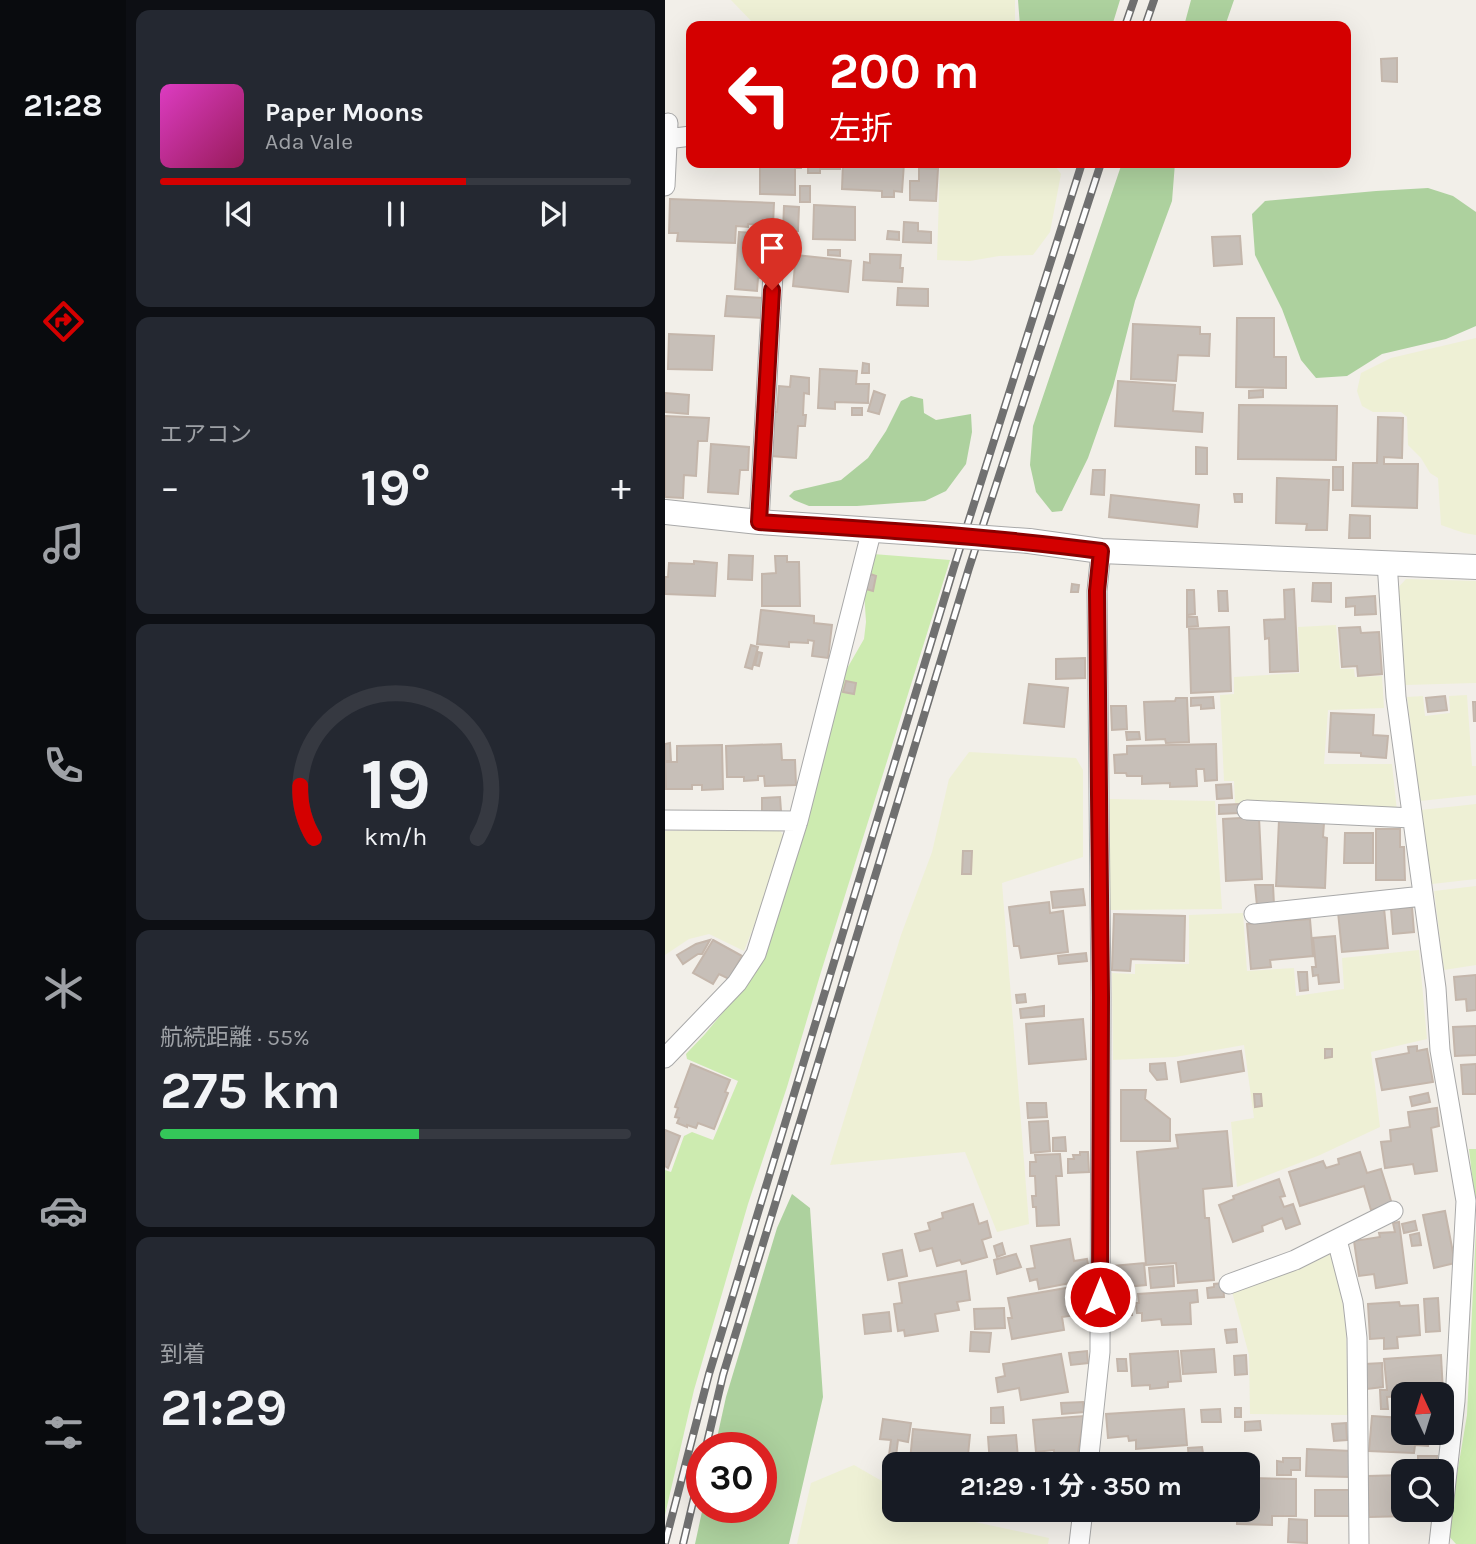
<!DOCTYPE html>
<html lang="ja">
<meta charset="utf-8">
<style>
:root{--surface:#171b24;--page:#242831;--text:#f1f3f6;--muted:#9ea1a6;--line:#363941;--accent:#d40000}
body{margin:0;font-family:Karla,"Noto Sans JP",sans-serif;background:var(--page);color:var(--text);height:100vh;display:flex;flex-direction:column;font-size:26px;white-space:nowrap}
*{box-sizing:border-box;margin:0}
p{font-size:23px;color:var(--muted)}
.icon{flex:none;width:38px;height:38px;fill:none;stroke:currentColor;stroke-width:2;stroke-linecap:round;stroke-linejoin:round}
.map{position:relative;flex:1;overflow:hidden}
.sheet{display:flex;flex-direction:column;gap:10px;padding:10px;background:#0d0f14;width:539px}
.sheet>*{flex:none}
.banner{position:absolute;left:21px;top:21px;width:665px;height:147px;border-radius:14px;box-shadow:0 7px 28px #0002;background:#d40000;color:#fff;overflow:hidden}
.needle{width:46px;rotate:356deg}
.controls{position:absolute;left:726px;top:1382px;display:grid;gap:14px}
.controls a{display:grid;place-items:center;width:63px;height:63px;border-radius:14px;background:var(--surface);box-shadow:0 7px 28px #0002;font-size:35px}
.speed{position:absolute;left:21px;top:1432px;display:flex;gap:14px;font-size:35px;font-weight:700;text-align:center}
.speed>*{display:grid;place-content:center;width:91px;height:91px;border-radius:50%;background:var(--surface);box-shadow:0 7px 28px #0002;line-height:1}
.speed .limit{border:10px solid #d22;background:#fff;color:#111}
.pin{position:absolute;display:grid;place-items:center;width:60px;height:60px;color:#fff;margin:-72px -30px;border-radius:50% 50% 50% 0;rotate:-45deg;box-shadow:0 0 7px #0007}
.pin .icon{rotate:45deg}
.me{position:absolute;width:77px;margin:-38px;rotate:0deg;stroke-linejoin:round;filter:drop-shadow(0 0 5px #0008)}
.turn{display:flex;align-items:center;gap:24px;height:147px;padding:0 28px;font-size:32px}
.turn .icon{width:91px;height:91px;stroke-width:2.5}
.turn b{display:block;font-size:49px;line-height:60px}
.big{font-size:52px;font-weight:700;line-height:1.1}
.sheet .card{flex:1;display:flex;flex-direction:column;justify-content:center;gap:10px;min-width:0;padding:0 24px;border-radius:14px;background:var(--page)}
.sheet .dial{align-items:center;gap:0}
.dial svg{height:182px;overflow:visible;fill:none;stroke:var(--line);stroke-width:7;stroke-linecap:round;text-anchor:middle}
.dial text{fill:var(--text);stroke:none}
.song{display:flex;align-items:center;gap:21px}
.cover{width:84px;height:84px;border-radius:10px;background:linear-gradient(135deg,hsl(310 70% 55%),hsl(330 70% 35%))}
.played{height:7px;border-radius:4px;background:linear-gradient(90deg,var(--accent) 65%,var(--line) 65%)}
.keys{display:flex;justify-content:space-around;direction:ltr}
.heat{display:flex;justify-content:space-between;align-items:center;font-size:38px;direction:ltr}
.charge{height:10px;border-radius:5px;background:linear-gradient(90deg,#34c759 55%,var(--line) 0)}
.trip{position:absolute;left:217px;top:1452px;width:378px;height:70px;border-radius:14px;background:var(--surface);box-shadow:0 7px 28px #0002;font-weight:700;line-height:70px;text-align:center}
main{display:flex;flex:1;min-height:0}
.tabs{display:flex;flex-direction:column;width:126px;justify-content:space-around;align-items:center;background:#090b0e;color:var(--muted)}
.tabs .icon{width:49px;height:49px}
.tabs .active{color:var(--accent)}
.tabs b{font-size:32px;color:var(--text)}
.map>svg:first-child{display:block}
.farmland{fill:#eef0d5}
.grass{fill:#cdebb0}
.forest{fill:#add19e}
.building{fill:#c7bfb8;stroke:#c4b6ab;stroke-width:2}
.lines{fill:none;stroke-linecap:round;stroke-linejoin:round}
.minor-casing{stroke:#a9a9a9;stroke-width:21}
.tertiary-casing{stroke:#a9a9a9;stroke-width:26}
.minor{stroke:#fff;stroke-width:19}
.tertiary{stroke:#fff;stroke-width:24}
.rail-casing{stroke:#707070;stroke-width:8}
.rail{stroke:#fff;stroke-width:5;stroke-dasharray:16;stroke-linecap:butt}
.tertiary-bridge-casing{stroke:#a9a9a9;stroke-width:26;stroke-linecap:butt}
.tertiary-bridge{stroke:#fff;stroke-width:24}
.route-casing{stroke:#8a0000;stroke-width:18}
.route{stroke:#d40000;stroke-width:12}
</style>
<main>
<nav class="tabs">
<b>21:28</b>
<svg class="icon active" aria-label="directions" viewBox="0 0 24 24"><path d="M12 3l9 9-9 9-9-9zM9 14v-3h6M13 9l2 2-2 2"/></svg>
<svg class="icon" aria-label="music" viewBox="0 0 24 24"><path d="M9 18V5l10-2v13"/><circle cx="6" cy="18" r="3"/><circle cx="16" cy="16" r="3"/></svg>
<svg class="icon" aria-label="phone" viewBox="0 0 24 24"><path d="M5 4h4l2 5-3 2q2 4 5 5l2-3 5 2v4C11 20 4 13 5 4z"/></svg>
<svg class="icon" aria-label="climate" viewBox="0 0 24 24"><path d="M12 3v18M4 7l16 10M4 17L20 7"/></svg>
<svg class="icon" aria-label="car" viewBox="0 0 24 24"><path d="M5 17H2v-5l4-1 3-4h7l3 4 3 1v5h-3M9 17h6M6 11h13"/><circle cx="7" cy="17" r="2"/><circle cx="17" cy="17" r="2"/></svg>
<svg class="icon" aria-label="filters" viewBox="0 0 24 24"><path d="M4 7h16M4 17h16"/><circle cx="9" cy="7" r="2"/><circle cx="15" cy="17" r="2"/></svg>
</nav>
<section class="sheet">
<div class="card">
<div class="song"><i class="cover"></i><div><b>Paper Moons</b><p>Ada Vale</p></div></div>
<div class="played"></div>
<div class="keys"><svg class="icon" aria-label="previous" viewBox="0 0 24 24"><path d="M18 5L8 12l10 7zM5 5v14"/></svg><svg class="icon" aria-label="pause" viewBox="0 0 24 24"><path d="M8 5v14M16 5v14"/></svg><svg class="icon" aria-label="next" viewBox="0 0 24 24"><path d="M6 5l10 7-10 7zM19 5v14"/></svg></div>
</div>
<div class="card"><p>エアコン</p>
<div class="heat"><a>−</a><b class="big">19°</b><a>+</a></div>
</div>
<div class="card dial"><svg viewBox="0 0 100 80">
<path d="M14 69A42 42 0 1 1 86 69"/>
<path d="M14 69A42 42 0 0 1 8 46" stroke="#d40000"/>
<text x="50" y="56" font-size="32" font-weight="700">19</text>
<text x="50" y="72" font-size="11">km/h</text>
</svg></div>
<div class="card"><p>航続距離 · 55%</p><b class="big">275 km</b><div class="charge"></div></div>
<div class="card"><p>到着</p><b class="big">21:29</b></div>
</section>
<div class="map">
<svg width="811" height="1544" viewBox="0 0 811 1544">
<rect width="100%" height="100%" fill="#f2efe9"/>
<path class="farmland" d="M66 0H350V26H91Z
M275 163H388L396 174 385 232 368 255 334 256 305 261 272 260Z
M811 338V535L799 533 776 525 773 478 765 473 756 458 743 445 742 417 736 412H708L697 406 692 391 696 373 726 358Z
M741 579 811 581V683L740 685 730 591Z
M671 625 675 669H689L690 677 717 676 719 708 663 710 659 764H727L732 811 570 803 569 781H559L555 695 569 694V677L635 673 633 627Z
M802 695 807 766H811V795L755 801 742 697 758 696 760 716 785 713 784 696Z
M304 752 411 758 418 770V857L337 883 364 1224 332 1232 300 1152 165 1165 236 935 267 852 284 779Z
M444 799 550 801 557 909 445 910Z
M811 804V879L767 884 756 810Z
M104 828 114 830 120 837 106 882 79 951 44 934 24 939 0 955V831Z
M811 886V965L779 970 769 891Z
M578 913 582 971 629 968 631 996 679 989 677 958 754 950 762 1039 706 1052 715 1127 655 1155 572 1187 566 1122 589 1118 579 1045 510 1057 448 1060 447 973 470 974V964H524V915Z
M666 1251 677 1298 681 1331 683 1415 585 1414 584 1355 566 1288Z
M189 1465 229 1488V1510H266L273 1514 384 1538 383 1544H132L146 1483Z"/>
<path class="grass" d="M208 554 285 560 156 972 122 1087 83 1204 29 1390 0 1515V1170L6 1172 19 1136 27 1132 48 1140 73 1081 22 1059 21 1054 40 1034 88 976 172 686 199 639 201 622 199 591Z
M804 1149H811V1208Z
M811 1228V1544H791L782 1534 802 1415Z"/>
<path class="forest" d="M353 0H455L447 26H355Z
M526 0H569L560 26H519Z
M457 163H510L507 201 470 301 448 387 423 458 397 511 387 512 371 492 365 465 368 426Z
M763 188 788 196 811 212V326L781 339 717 354 682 376 651 378 636 360 617 309 590 255 587 214 600 201 711 191Z
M246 396 258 399 259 413 271 420 306 414 307 432 301 464 281 491 260 501 192 506H144L129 500 124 496 129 491 176 480 203 458 221 431 236 401Z
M127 1194 145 1208 158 1397 124 1544H30L38 1507H96V1447H50L61 1397 112 1228Z"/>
<path class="building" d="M732 58V82L717 81 716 59Z
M95 163H136V168H130V195L95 194Z
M143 163H175V169H155V173H143Z
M178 163H239L237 192 229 191V197H217V191L177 189Z
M254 168 273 169 271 201 245 200V181H254Z
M135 186H145V202H135Z
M5 199 109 203 108 225 83 224V227L71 226 70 243 12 241 13 233H4Z
M149 205 190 207V240L148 239Z
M119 206 134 207 133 231H118Z
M239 222 253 223V231L266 232V243L238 242Z
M223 231 234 232V240L222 239Z
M74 232 103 234 102 259 95 258 94 269H100L99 278H93L92 291 70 289Z
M575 236 577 264 549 266 547 237Z
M163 250H175V256L163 255Z
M205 254 236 255 235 268H238L237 282 198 280 199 262 205 263Z
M131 255 186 261 183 292 128 286Z
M233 288 263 289V306L232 305Z
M62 296 99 298 98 318 60 316Z
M572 318H609V357H621V388L571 387Z
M468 324 535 327V334H545L544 356 513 355 511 381 466 379Z
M4 334 49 336 47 370 3 369Z
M198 363 204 364V373H197Z
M155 369 192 371 191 384H204L203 403 170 402V409L153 408Z
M126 376 144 378V394L139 393 138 415H141L140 426H133L131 458 106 456 109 412H112L114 386 125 387Z
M453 381 510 385 508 411 538 413 537 432 450 426Z
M598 390V397L584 398V391Z
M209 391 220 395 214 414 203 411Z
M0 393 24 395 23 414 0 412Z
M574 405 672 406 671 460 573 459Z
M187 408H197V415H187Z
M0 416 44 418 42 441H33L31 476 19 475 18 498 0 497Z
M713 417 738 418 737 458 719 457V464H753L752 508 687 506 688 463H712Z
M46 444 84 447 83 470H75L73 494 43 492Z
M531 447 542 448V474H531Z
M668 467H678V490H668Z
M428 470H440L439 495 426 494Z
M612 478 664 480 662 530H641L642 524 611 523Z
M569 494H577V502H570Z
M446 495 534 505 532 527 444 517Z
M685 515 705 516V538H684Z
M64 555 88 556 87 580 63 579Z
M110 556H122V562H134L135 606H97V574L111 573Z
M29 561 52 563 50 596 0 594V577H3L4 563 29 564Z
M205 574 211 576 208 591 201 589Z
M648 583H666V602L647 601Z
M407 584 414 585 413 592H406Z
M629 589 633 671 605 672 604 638 600 639 599 620 620 619 619 590Z
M522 590H529L530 614 522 615Z
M553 591H562L563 611H554Z
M710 596 711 614 690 615V606L681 607V598Z
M96 610 149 616V623L167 625 163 658 147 656 149 641 143 640V643L124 642V647L92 644Z
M522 617H532L533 626 522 627Z
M564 627 566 691 526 693 524 629Z
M695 627 696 633 714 632 717 674 693 676 692 666 677 667 674 628Z
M86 645 93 647 87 669 80 667Z
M93 652 97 653 94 666 90 665Z
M420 658V678L391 679V659Z
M181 681 191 683 189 694 178 692Z
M364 684 403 688 399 727 359 723Z
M780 696 782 710 763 712 761 698Z
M548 697 549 708 536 709V705L526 706V698Z
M511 698H522L524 742 501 743 500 739 481 740 479 702 510 701Z
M808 702H811V721H809Z
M446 706H461L462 729 447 730Z
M666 713 709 715 708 735 723 736 721 758 696 756V753L664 752Z
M461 732H474L475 739 462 740Z
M5 743 6 761H0V744Z
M116 744 117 760H130L131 785 100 786 99 776H93V780L79 781V777H62L61 746Z
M551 744 552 780 540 781 539 769H531L532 786 505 787V783L477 784V776H462L461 773H450L449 755 462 754V746Z
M57 745 58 789 37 790V785H27V789H1L0 762H12V746Z
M566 784 567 798 552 799 551 785Z
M115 797 116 811H97V798Z
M574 804V813L554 814V805Z
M594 817 597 879 561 881 558 819Z
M614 820 659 823 658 837 662 838 660 888 611 886Z
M711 829H735V847H739L740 880H711Z
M680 833H708V863H679Z
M298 851H307L306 874H297Z
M590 885H608L609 905 592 906Z
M418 889 420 905 388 908 386 892Z
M384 902 385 913 398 911 403 952 356 958 354 946H349L344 907Z
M747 907 749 932 728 934 726 909Z
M719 908 723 948 677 952 673 912Z
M449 914 520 916 519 961 466 959 465 971 447 970Z
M645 919 648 956 605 960 606 967 586 969 582 924Z
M670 936 674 982 654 984 653 975 648 976 647 967H651L648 938Z
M45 940 37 954H33L18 964 12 955 31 944Z
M48 940 77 956 64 979 54 974 48 984 28 973Z
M421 953 422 961 394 964 393 956Z
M633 972H642L643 990 635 991Z
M811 975V1010L802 1011 801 999 791 1000 789 977Z
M360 994 361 1002 352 1003 351 995Z
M379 1006V1016L356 1018 355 1009Z
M418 1019 421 1059 364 1064 361 1024Z
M811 1026V1055L790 1056 788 1027Z
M752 1046V1051L762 1049 768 1082 717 1090 711 1059 744 1053 743 1047Z
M660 1049H667V1057L660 1058Z
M576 1051 579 1071 516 1082 513 1062Z
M500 1063 502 1079 492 1080 485 1071V1064Z
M26 1064 65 1080 60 1092 63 1093 49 1129 33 1123 31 1128 22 1125V1127L12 1123 14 1118 10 1117 13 1108 10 1107Z
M811 1064V1094H798L796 1065Z
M456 1090H481L480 1099 505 1119V1141H456Z
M763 1093 765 1102 747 1106 745 1097Z
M589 1094H596L597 1106 590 1107Z
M362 1103H381L382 1117 363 1118Z
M772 1108 774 1126 766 1128 772 1171 750 1174 748 1164 720 1168 716 1142 726 1141 725 1130 745 1127 743 1112Z
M383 1121 385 1151 366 1153 364 1122Z
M0 1130 15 1136 3 1168 0 1166Z
M562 1131 567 1186 538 1189 540 1218H544L549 1280 513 1283 511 1263 481 1265 472 1152 513 1148 511 1135Z
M400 1137 401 1151H388V1138Z
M415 1152H423L424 1172 403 1173V1159H409L408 1155H415Z
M695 1152 702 1173 716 1169 727 1204 706 1210 699 1186 635 1206 624 1172 658 1161 661 1168 674 1164 673 1159Z
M395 1154 397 1176H391L394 1225 372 1226 371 1207H368L367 1196H371L370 1176H365V1162H371L370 1155Z
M614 1179 620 1196 615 1197 619 1207 628 1204 635 1224 621 1229 617 1218 597 1226 598 1231 568 1242 554 1205 569 1199 568 1196Z
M308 1204 314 1224 322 1221 326 1237 317 1240 322 1257 297 1264 295 1260 272 1266 267 1248 255 1251 250 1234 265 1230 263 1223 278 1218 277 1213Z
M780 1211 790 1263 769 1268 758 1215Z
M750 1221 752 1230 739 1233 737 1224Z
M734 1222 742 1283 711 1288 709 1274 694 1276 689 1241 715 1237 714 1233 730 1232 728 1223Z
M754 1233 756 1245 747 1246 745 1235Z
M405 1239 409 1261 422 1259 426 1279 374 1289 372 1279 365 1281 362 1269 370 1268 366 1246Z
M337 1243 340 1254 332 1257 329 1246Z
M237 1250 242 1276 223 1280 218 1254Z
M351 1254 356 1267 332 1274 329 1260Z
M479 1263 481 1285 450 1288 448 1266Z
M508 1266 509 1286 486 1288 484 1268Z
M301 1271 305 1300 292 1302 294 1310 270 1314 273 1331 240 1336 239 1330 233 1331 229 1304 237 1303 234 1283Z
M558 1283 559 1297 543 1298 542 1288 549 1287V1284Z
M413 1286 418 1314 397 1317 399 1330 347 1339 343 1318H347L343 1298Z
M532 1290 533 1302 525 1303 526 1324 497 1325 496 1319 477 1321V1313H472L471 1303H474L473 1294Z
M466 1293 467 1315 450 1316 449 1295Z
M773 1298 775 1331 761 1332 759 1299Z
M734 1302 735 1306 753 1305 755 1335 732 1337 733 1348 719 1349V1338L705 1339 703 1304Z
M339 1308 340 1328 310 1329 309 1309Z
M224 1312 226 1331 200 1334 198 1315Z
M571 1329 572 1342 562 1343 560 1330Z
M306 1332 326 1333 324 1352 305 1351Z
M549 1349 551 1372 518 1374 516 1351Z
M422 1351 423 1363 406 1365 404 1353Z
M513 1351 516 1381 503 1382V1387L485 1389V1385L467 1386 465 1354Z
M396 1354 403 1392 356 1400 354 1388 333 1392 331 1378 340 1376 338 1364Z
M581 1355 582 1374 570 1375 569 1356Z
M776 1355 778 1393 722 1397 723 1409H716L715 1390H722L719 1359Z
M452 1359H461L462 1371H453Z
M717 1363 718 1387 702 1389 700 1364Z
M418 1402 419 1412 397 1414 396 1403Z
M338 1407 339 1423H326V1408Z
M570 1408H576V1417H570Z
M519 1409 522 1445 471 1449V1440L464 1441 463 1436 443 1438 441 1414Z
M555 1409 556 1422H537L536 1410Z
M419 1416 411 1465H390L389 1450 371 1452 368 1420Z
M707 1416 738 1418V1433H764L763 1446 750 1445 749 1453 704 1451Z
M218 1419 246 1423 243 1442 233 1440 230 1464 223 1463 226 1440 215 1439Z
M595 1421 596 1430 580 1431V1422Z
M681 1423 682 1440 669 1441 667 1424Z
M248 1429 305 1435 302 1465H276L245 1461Z
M351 1435 353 1458 385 1456V1465L325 1464 323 1437Z
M537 1447 539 1460 524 1461 523 1448Z
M642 1449 686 1451 685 1477 641 1476Z
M564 1455H572L571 1465H564Z
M753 1456H772L771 1472H753Z
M618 1458H635V1470H626V1475H612V1461L618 1462Z
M738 1475V1510H744V1516L704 1517 703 1476Z
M583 1478 631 1479V1516H607V1525L572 1524V1510H583Z
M650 1490H685V1516H650Z
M327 1510H356L355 1514Z
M433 1510H453V1517L432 1515Z
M460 1510H515L514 1518 459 1514Z
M624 1519 642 1520V1543L623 1542Z"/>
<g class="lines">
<defs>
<path id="minor" d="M2 139 26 136
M0 186 3 123
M94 522 110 238
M722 562 731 697 771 988 775 1050 801 1201 790 1401 774 1544
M582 810 747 818
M0 820 133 821
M589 914 758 896
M0 1058 72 983 91 954 133 821 207 529
M672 1240 688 1302 692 1338 694 1544
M564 1284 630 1260 728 1211
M423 1465 435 1352 436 997 432 591 436 551
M414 1544 418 1510"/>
<path id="tertiary" d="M0 512 94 522 254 533
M364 541 436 551 811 567"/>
</defs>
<use href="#minor" class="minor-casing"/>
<use href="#tertiary" class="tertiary-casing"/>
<use href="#minor" class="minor"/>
<use href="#tertiary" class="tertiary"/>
<defs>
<path id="rail" d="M460 26 469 0
M480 26 489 0
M41 1447 58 1375 304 568 436 163
M0 1543 44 1374 289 567 417 163
M18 1544 37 1464"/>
</defs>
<use href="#rail" class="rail-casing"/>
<use href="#rail" class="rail"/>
<defs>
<path id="tertiary-bridge" d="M254 533 364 541"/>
</defs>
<use href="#tertiary-bridge" class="tertiary-bridge-casing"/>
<use href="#tertiary-bridge" class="tertiary-bridge"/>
</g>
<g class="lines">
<defs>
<path id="route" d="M107 290 94 522C208 529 322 536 436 551L432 591 436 997 435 1297"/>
</defs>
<use href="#route" class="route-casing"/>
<use href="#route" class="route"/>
</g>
</svg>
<div class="controls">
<a><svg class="needle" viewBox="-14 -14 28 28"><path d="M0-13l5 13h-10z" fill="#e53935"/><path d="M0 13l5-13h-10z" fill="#9ea1a6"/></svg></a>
<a><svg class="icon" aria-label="search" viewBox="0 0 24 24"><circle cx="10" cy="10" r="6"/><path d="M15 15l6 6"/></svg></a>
</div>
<div class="speed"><div class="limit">30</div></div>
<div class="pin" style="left:107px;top:290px;background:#d93025"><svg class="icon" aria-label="arrive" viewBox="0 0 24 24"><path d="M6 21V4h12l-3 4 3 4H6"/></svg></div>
<svg class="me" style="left:435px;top:1297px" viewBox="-20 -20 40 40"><circle r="17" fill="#d40000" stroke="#fff" stroke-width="3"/><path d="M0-11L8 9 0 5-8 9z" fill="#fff"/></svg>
<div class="trip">21:29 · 1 分 · 350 m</div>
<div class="banner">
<div class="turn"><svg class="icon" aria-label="left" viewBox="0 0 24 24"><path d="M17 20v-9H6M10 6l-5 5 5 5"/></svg><div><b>200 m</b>左折</div></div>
</div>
</div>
</main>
